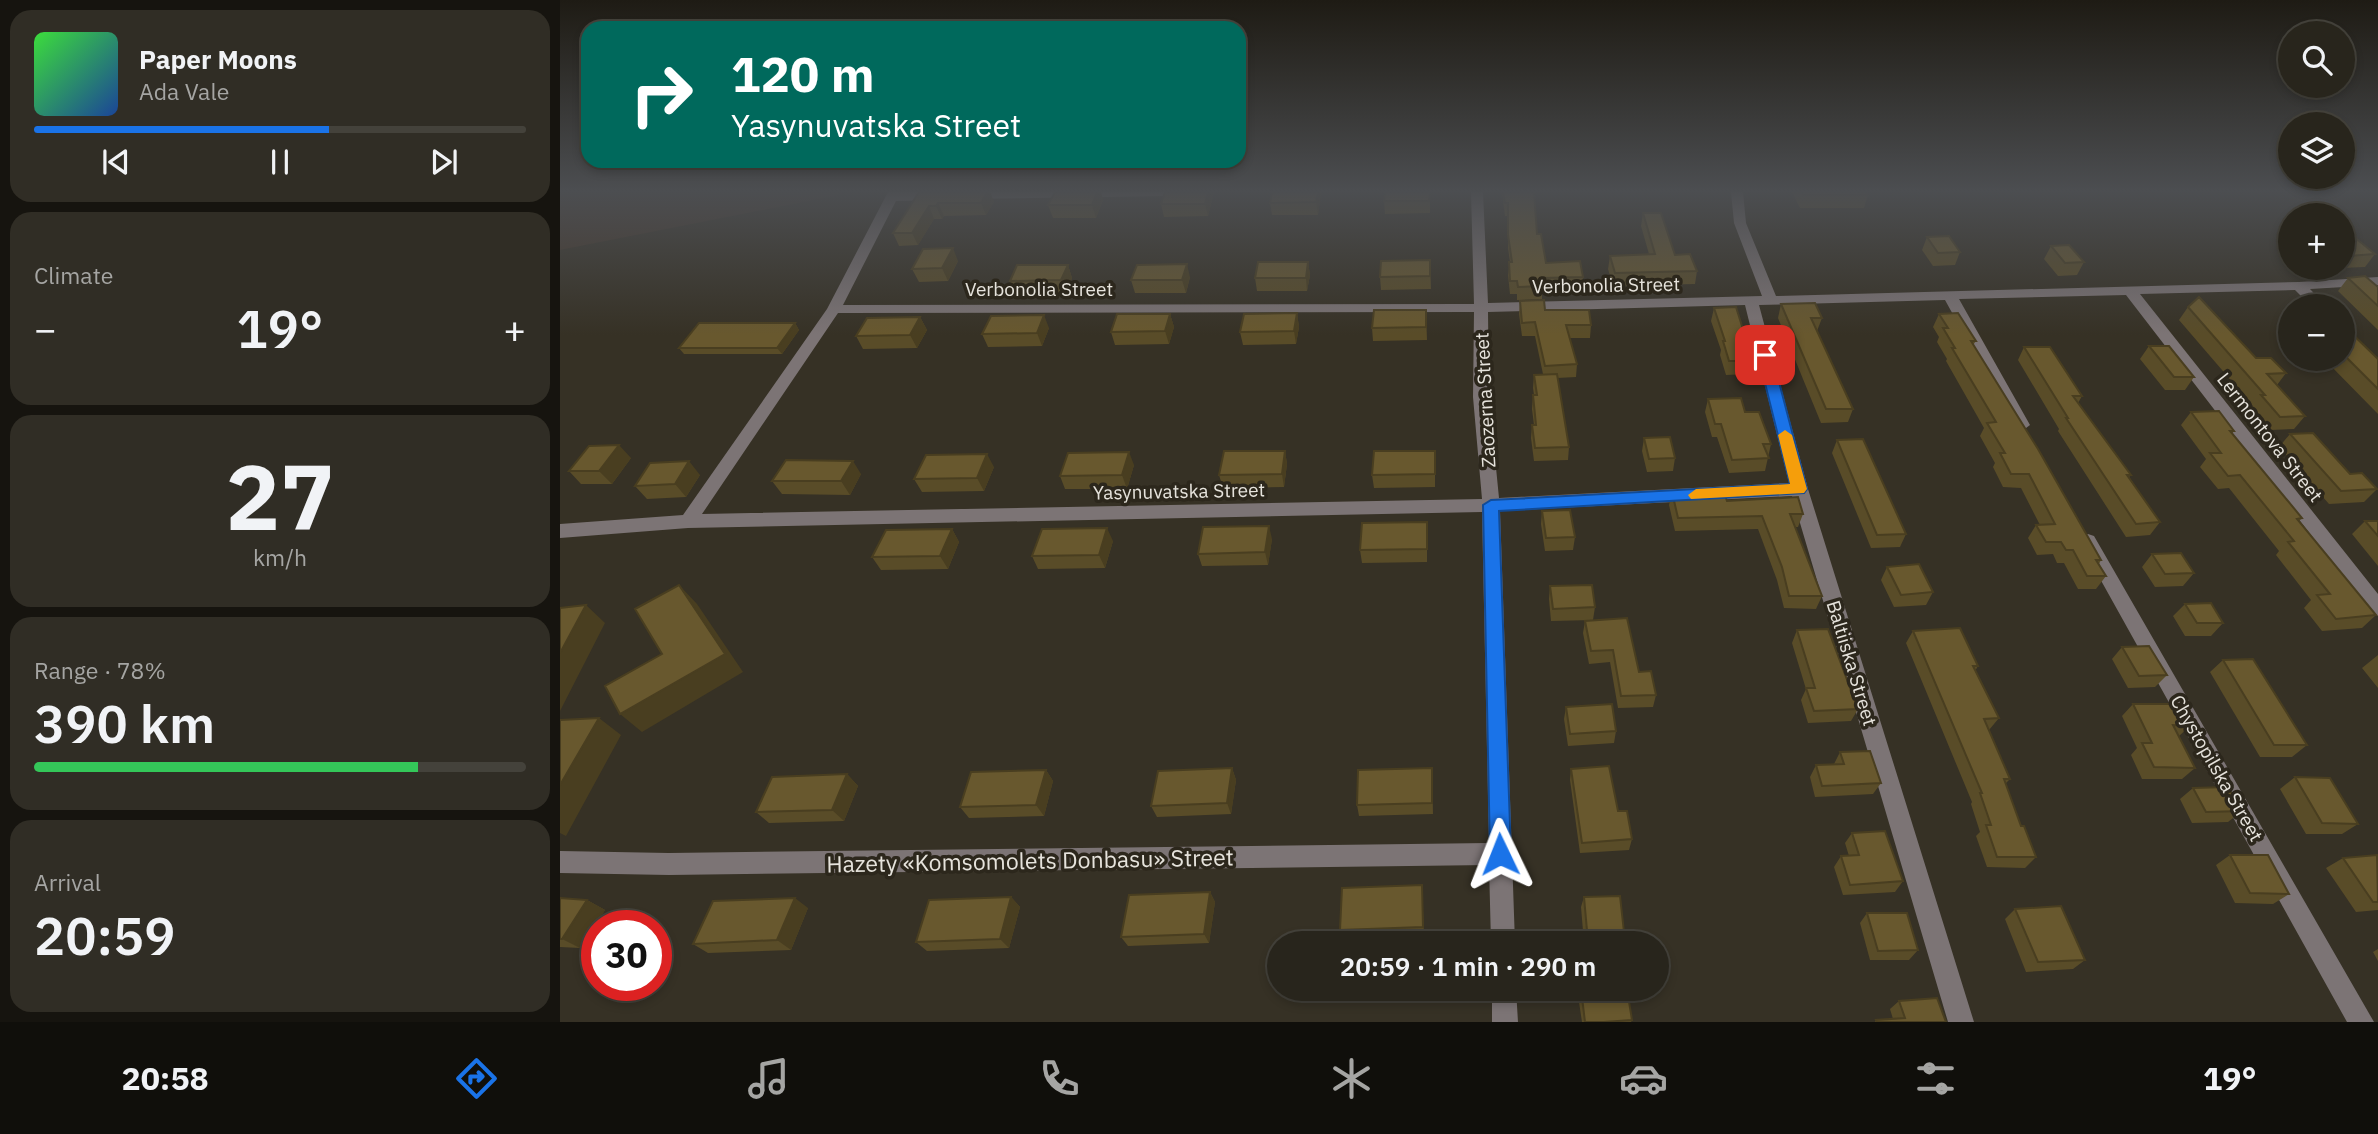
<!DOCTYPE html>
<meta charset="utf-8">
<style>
:root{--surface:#28251c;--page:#302d25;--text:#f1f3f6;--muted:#a5a5a3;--line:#44423b;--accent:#1a73e8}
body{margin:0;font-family:"IBM Plex Sans",sans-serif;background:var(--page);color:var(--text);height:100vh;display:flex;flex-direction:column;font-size:26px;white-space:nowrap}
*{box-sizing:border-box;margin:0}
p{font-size:23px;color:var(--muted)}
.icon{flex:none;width:38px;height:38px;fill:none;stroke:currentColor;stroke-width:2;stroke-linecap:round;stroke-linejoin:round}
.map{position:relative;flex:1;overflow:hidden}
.drawer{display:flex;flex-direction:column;gap:10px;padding:10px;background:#16140f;width:560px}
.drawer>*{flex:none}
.banner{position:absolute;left:21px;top:21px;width:665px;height:147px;border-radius:21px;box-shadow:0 4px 10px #0003,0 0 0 2px var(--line);background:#00695c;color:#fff;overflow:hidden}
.tools{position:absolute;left:1718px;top:21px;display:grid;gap:14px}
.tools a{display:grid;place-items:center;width:77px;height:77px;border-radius:50%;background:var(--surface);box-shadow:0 4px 10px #0003,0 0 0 2px var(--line);font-size:35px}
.speed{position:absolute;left:21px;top:910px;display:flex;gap:14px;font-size:35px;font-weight:700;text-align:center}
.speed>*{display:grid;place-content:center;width:91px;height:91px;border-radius:50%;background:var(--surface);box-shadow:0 4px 10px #0003,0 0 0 2px var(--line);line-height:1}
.speed .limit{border:10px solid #d22;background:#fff;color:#111}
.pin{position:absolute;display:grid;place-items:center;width:60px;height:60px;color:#fff;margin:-30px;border-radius:14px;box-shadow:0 4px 10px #0006}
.me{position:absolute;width:77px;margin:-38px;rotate:358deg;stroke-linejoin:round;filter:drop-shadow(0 0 5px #0008)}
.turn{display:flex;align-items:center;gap:24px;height:147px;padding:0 35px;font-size:32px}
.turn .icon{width:91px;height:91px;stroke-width:2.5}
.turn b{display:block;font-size:49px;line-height:60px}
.big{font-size:52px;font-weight:600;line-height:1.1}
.drawer .card{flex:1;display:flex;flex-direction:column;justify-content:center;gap:10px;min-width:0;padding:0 24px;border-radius:21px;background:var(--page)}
.drawer .dial{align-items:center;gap:0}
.dial b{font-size:91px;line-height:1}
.song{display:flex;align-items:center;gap:21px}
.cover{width:84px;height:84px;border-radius:10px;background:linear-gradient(135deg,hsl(120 70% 55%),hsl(220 70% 35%))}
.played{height:7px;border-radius:4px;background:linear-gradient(90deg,var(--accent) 60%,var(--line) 60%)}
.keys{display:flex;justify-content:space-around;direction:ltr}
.heat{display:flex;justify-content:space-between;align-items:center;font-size:38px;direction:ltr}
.charge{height:10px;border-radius:5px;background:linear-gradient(90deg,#34c759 78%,var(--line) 0)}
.trip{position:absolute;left:707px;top:931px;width:402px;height:70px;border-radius:35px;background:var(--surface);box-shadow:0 4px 10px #0003,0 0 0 2px var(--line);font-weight:600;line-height:70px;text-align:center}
.dock{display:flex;height:112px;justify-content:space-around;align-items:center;background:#100f0b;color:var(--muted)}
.dock .icon{width:49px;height:49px}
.dock .current{color:var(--accent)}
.dock b{font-size:32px;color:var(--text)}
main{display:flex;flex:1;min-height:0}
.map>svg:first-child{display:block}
.industrial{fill:#443629}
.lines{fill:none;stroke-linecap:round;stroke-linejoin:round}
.minor{fill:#7c7475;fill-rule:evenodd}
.wall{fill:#594c28}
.shaded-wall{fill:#493e20}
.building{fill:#68582e;stroke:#493e20;stroke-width:2}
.route{fill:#1a73e8;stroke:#114b97;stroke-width:2}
.slow{fill:#f59e0b}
.labels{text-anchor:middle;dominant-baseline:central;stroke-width:7;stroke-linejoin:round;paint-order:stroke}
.street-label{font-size:19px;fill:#e6e3dc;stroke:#2c271c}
.near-street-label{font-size:23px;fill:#e6e3dc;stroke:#2c271c}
</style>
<main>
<section class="drawer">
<div class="card">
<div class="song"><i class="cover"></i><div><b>Paper Moons</b><p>Ada Vale</p></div></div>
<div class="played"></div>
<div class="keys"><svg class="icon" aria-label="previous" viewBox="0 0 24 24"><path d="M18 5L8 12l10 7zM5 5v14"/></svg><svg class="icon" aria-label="pause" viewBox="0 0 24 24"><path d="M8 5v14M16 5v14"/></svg><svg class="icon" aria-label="next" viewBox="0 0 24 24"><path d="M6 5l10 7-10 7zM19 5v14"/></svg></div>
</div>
<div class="card"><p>Climate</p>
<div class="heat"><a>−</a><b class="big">19°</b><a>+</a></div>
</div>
<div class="card dial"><b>27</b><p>km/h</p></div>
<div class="card"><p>Range · 78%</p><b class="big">390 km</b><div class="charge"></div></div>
<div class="card"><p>Arrival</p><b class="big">20:59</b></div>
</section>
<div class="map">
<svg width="1818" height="1022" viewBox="0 0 1818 1022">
<rect width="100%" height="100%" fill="#363125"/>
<path class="industrial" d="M0 192H279V195L0 250Z"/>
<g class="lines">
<path class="minor" d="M328 192H380L386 196 380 200 336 201 283 305 914 304 911 192H923L928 303 1202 296 1174 223 1171 192H1183L1186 223 1216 296 1739 282 1818 277V285L1750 289 1766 306H1751L1735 290 1580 294 1818 594V616L1811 613 1566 295 1399 299 1470 425 1462 431 1454 425 1385 300 1199 305 1248 489 1414 1022H1388L1232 496 940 511 955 943H931L929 865 109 875 0 873V851L109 853 929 843 922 512 128 528 0 538V524L123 515 267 309ZM1185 305 1229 483 939 498 929 397 928 312ZM914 312 913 397 922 499 142 514 278 313Z
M408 192H614L608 196 404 199V193Z
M1528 534 1534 536 1814 1022H1787L1519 541 1522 536Z
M932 989H956L958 1022H932Z"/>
</g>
<path class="wall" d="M359 192H430L434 202 426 215 384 216 382 219H374L358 245 339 246 333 233Z
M495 192H541L543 200 536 218H493L488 205Z
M605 192H654L648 216 604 217 601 204Z
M761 192 758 215H712L710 203Z
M870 192V213L825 214 824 201Z
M942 192H974L977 234 986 263 1023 277 1022 290 982 291V299L957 300V294H950L948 275 950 262 948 248V216H945Z
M1232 192H1306L1308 195 1304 208H1240Z
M1083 213 1115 255 1137 271 1135 284 1053 286 1048 269 1050 256 1089 254 1081 226Z
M1783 236 1815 254 1805 267 1779 268H1778H1783Z
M1367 237 1400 252 1395 265 1373 266 1362 250Z
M1491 246 1524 262 1517 275 1498 276 1484 259Z
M870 260 871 289 821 290 820 277Z
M398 261 388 281 359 282 352 269Z
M748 262 750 275 747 291H697L695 278Z
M508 265 512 278 506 293 455 294 450 281Z
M630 277 626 293H575L571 280Z
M1788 278 1818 287V330L1778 291Z
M960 301 985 310 1031 325 1030 338H1010L1017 364 1016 377 997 378 1009 447 1008 460 974 461 971 438 972 425H974L972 409 973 395H974L973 388 974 375 983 374 975 336H962L959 314Z
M1221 304 1262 318 1257 331 1293 409 1288 422 1261 423 1218 318Z
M1628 307 1696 358 1726 373 1717 385 1745 416 1734 429 1710 430 1690 409 1693 406 1619 320Z
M1154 308 1193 361 1189 374 1166 375 1160 355 1161 350 1151 321Z
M866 310 867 340 813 341 812 328Z
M737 313 739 327 736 344 683 345 680 332Z
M610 314 614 327 609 344 555 345 551 332Z
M1379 314 1416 341 1413 345 1541 560 1539 564 1546 576 1536 589H1518L1504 563H1497L1493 554 1477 555 1468 538 1476 525H1480L1461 488 1443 487 1433 467 1435 463 1420 436 1424 428 1386 361 1387 359 1377 342 1379 337 1373 327Z
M360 317 367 330 357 348 303 349 296 336Z
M235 323 239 330 222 354H124L119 348Z
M1783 325 1818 359V414L1764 359H1783Z
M489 328 482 346 428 347 422 334Z
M1589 346 1634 377 1625 390H1605L1580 359Z
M1464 347 1522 396 1518 403 1571 475 1569 477 1600 522 1590 535 1566 537 1498 431 1499 429 1458 360Z
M1148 399 1185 412 1211 444 1205 471 1169 473 1157 437H1152L1145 412Z
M1631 412 1674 431 1672 434 1742 518 1739 521 1816 615 1802 628 1762 631 1744 608 1751 600 1716 555 1719 551 1669 488 1658 489 1640 467 1646 459 1621 425Z
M1730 434 1790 474 1817 489 1804 502 1769 504 1719 447Z
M1084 438 1115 458 1113 471 1087 472 1082 451Z
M1277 440 1346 534 1340 547 1311 548 1272 453Z
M725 451 727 464 724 487 663 488 659 475Z
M875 451V487L814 488 812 475Z
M71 458 52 484H21L9 471Z
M574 465 567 489H505L500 476Z
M434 467 424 491 362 492 354 479Z
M301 474 290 495 222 494 212 481Z
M140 475 126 497 87 499 75 486Z
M1112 492 1243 514 1238 527H1235L1262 596 1256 609 1224 608 1217 580 1198 529 1115 531 1109 505Z
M982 511 1015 537 1013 550 985 551 981 524Z
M1805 521H1818V566L1792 534Z
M867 522V562L802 563 800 550Z
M392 529 399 542 388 569 321 570 312 557Z
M712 539 708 565 642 566 638 554Z
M553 541 545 568 478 569 472 556Z
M1592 554 1634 573 1623 586 1595 587 1582 567Z
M1327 567 1373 592 1366 605 1334 607 1321 580Z
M990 586 1035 607 1033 620 991 621 989 599Z
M1625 604 1663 623 1651 636H1625L1613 616Z
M1025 621 1079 672 1096 695 1093 707 1058 708 1050 662 1029 664 1023 633Z
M1237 630 1298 709 1291 721 1248 723 1241 700 1246 689 1232 643Z
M1353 631 1418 666 1415 671 1439 718 1429 730 1450 779 1445 784 1461 826 1476 857 1465 868 1427 867 1416 836 1420 832 1411 804 1412 802 1346 643Z
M1562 647 1607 675 1595 687 1568 688 1552 659Z
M1818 655V688L1802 668Z
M1663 660 1747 745 1732 757H1700L1650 672Z
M1573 704 1630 726 1619 736 1635 768 1622 779H1582L1571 755 1577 748 1562 716Z
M1006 707 1056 731 1054 743 1008 746 1004 719Z
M1280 752 1321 783 1313 794 1255 797 1250 777 1256 765 1274 764Z
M672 768 676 780 671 814 597 817 591 806Z
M872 768 873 814 799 816 797 805Z
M1011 769 1058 811 1072 839 1069 850 1020 853 1010 780Z
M486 770 493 781 484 816 409 818 400 807Z
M287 774 298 786 284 821 209 823 196 812Z
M1735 777 1798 824 1782 834H1746L1720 789Z
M1633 788 1682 811 1668 822 1632 823 1620 799Z
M1292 833 1343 881 1335 892 1283 895 1274 867 1281 856H1289L1285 843Z
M1670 855 1729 894 1713 904 1675 903 1656 865Z
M1818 856V910L1796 912 1766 868 1783 858Z
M862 885 864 936 783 939 780 930Z
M650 892 655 902 649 943 568 946 561 937Z
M451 897 460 907 449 948 367 951 356 942Z
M1024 897 1065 941V943H1024L1021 907Z
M0 898 27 900 45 910 20 948 0 947Z
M248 908 231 950 148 953 133 944Z
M1455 909 1525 960 1513 969 1466 972 1445 919Z
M1307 913 1358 950 1349 960H1310L1300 923Z
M1818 949V961L1813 952Z
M1017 989H1067L1072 1020 1071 1022H1022Z
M1339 1001 1386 1022H1315L1316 1020 1333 1019 1330 1009Z"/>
<path class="shaded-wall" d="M427 192H430L434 202 426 215 421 203Z
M537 192H541L543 200 536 218 532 205Z
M648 192H654L648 216 645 204Z
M758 192H761L758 215 756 202Z
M378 203 384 216 382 219 376 206Z
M369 206 374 219 358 245 352 233Z
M393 248 398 261 388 281 382 268Z
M748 262 750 275 747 291 746 278Z
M627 264 630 277 626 293 622 280Z
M508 265 512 278 506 293 501 280Z
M737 313 739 327 736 344 734 331Z
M610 314 614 327 609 344 605 331Z
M484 315 489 328 482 346 477 333Z
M360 317 367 330 357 348 350 335Z
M235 323 239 330 222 354 217 348Z
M59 445 71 458 52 484 39 471Z
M725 451 727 464 724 487 722 474Z
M569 452 574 465 567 489 562 475Z
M427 454 434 467 424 491 417 478Z
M129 461 140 475 126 497 115 484Z
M293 461 301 474 290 495 281 481Z
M709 526 712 539 708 565 705 552Z
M547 528 553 541 545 568 539 555Z
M392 529 399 542 388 569 380 556Z
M119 585 137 604 183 672 82 732 60 714 165 654Z
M26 605 45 623 0 711V653Z
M39 718 61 735 6 836 0 833V785Z
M672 768 676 780 671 814 667 803Z
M486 770 493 781 484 816 476 805Z
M287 774 298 786 284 821 272 810Z
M650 892 655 902 649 943 644 934Z
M451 897 460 907 449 948 440 939Z
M235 898 248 908 231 950 217 940Z
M27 900 45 910 20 948 2 939Z"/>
<path class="building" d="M359 192H427L421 203H378L376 206H369L352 233H333Z
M495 192H537L532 205H488Z
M605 192H648L645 204H601Z
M712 192H758L756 202 710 203Z
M825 192H870L869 201H824Z
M943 192H974L977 234H981L986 263 1020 261 1023 277 982 278V286L958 287 957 281H950L949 262H952L948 235V203H945Z
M1242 192H1306L1308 195H1243Z
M1083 213H1101L1115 255 1130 254 1137 271 1055 273 1050 256 1095 254Z
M1389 236 1400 252 1378 253 1367 237Z
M1783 236H1793L1815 254 1789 256 1783 251Z
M1509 245 1524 262 1505 263 1491 246Z
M393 248 382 268 352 269 363 249Z
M870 260V276L820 277 821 261Z
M698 262H748L746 278H695Z
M627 264 622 280H571L577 265Z
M457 265H508L501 280 450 281Z
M1805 276 1818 287V306L1788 278Z
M1639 297 1696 358H1711L1726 373 1707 374 1745 416 1720 417 1701 395H1705L1628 307Z
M984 300 985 310H1029L1031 325H1006L1017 364 985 366 975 322 962 323 960 301Z
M1255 303 1262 318H1251L1293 409H1266L1221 304Z
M1176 307 1193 361H1169L1163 341H1165L1154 308Z
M814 310H866V327L812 328Z
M737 313 734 331 680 332 684 314Z
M1398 313 1416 341H1411L1478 449 1541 560H1536L1546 576H1527L1513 550H1506L1501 542H1486L1476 525 1495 524 1469 474H1451L1440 453H1445L1427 423 1436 422 1392 348H1395L1383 328H1388L1379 314Z
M557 314H610L605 331 551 332Z
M484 315 477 333 422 334 431 316Z
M360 317 350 335 296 336 307 318Z
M139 323H235L217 348H119Z
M1783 325 1818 359V389L1783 354Z
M1589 346H1609L1634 377H1614Z
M1464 347H1490L1522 396H1513L1571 475H1567L1600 522 1576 524 1506 418H1508Z
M997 374 1009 447 975 448 972 425H976L973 395H977L974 375Z
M1181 398 1185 412H1199L1211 444H1203L1209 458 1172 460 1161 424H1155L1148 399Z
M1659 411 1674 431H1670L1742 518 1737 519 1816 615 1776 619 1757 595 1770 594 1728 542 1734 541 1680 475 1668 476 1650 453H1661L1631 412Z
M1753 433 1790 474 1802 473 1817 489 1781 491 1730 434Z
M1110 437 1115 458 1089 459 1084 438Z
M1303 439 1346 534 1317 535 1277 440Z
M59 445 39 471H9L29 446Z
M664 451H725L722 474 659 475Z
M814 451H875V474L812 475Z
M569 452 562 475 500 476 508 453Z
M427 454 417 478 354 479 366 455Z
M226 460 293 461 281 481H212Z
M129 461 115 484 75 486 90 463Z
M1163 489 1167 501 1238 497 1243 514H1230L1262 596H1229L1222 567 1202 516 1118 518 1112 492Z
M1010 510 1015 537 986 538 982 511Z
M1805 521H1818V536Z
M867 522V549L800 550 802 523Z
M709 526 705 552 638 554 643 527Z
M547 528 539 555 472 556 482 529Z
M392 529 380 556 312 557 326 530Z
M1621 553 1634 573 1605 574 1592 554Z
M1359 564 1373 592 1341 595 1327 567Z
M119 585 165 654 60 714 45 686 102 654 75 609Z
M1032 585 1035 607 993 609 990 586Z
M1651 603 1663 623H1637L1625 604Z
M26 605 0 653V608Z
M1067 618 1079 672 1091 671 1096 695 1061 696 1053 650 1031 651 1025 621Z
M1400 628 1418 666H1413L1439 718 1424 719 1450 779H1444L1461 826H1464L1476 857H1437L1426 825H1431L1420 793H1422L1353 631Z
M1268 629 1298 709 1254 711 1246 688H1255L1237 630Z
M1589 646 1607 675 1579 676 1562 647Z
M1693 659 1747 745H1714L1663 660Z
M1052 704 1056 731 1010 734 1006 707Z
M1573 704H1619L1630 726 1613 725 1635 768 1594 767 1582 743H1592Z
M39 718 0 785V720Z
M1310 751 1321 783 1262 786 1256 765 1284 764 1280 752Z
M1049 766 1058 811H1067L1072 839 1022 843 1011 769Z
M672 768 667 803 591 806 598 771Z
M872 768V803L797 805 798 770Z
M486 770 476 805 400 807 411 772Z
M287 774 272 810 196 812 212 777Z
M1735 777 1770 778 1798 824 1762 823Z
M1668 787 1682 811 1646 812 1633 788Z
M1325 831 1343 881 1290 885 1281 856 1299 855 1292 833Z
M1670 855H1708L1729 894 1690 893Z
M1817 855 1818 902H1813L1783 858Z
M862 885 863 927 780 930 782 888Z
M650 892 644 934 561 937 569 895Z
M1060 896 1065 941 1028 942 1024 897Z
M451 897 440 939 356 942 369 900Z
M0 898 27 900 2 939H0Z
M235 898 217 940 133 944 153 901Z
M1501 906 1525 960 1478 962 1455 909Z
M1307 913H1347L1358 950 1318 951Z
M1021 989H1067L1072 1020 1044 1022H1025Z
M1377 998 1386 1022H1317L1316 1020 1345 1018 1339 1001Z"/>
<linearGradient id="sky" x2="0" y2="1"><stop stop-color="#1e1b14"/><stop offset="0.57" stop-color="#4c4e51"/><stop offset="1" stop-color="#4c4e51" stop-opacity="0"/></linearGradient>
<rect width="1818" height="335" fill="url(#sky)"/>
<path class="route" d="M1205 351 1212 355 1247 489 1244 493 939 511 951 854 948 862 940 864 933 862 930 854 923 505 931 500 1230 484 1198 355Z"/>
<path class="slow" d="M1225 430 1232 435 1247 489 1244 493 1131 499 1128 495 1136 489 1230 484 1218 435Z"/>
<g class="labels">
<g class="street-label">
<text transform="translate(1046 285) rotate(-1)">Verbonolia Street</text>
<text x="479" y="289">Verbonolia Street</text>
<text transform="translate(925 400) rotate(-93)">Zaozerna Street</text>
<text transform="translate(1710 437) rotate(52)">Lermontova Street</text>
<text transform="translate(619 491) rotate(-1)">Yasynuvatska Street</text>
<text transform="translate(1292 663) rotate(73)">Baltiiska Street</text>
<text transform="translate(1657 768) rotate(60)">Chystopilska Street</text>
</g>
<g class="near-street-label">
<text transform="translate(470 860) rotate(-1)">Hazety «Komsomolets Donbasu» Street</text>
</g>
</g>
</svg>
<div class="tools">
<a><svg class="icon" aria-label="search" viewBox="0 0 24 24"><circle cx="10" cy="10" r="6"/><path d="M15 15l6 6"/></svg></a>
<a><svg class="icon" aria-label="layers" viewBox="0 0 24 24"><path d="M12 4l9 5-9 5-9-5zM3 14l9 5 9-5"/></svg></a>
<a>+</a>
<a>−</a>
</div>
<div class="speed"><div class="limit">30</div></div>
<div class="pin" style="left:1205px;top:355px;background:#d93025"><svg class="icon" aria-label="arrive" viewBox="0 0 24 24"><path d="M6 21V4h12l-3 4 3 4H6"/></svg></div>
<svg class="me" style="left:940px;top:854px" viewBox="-20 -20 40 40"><path d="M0-17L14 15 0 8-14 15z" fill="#1a73e8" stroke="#fff" stroke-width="4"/></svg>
<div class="trip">20:59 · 1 min · 290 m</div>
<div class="banner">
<div class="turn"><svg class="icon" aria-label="right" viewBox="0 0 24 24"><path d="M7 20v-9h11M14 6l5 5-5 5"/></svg><div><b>120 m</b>Yasynuvatska Street</div></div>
</div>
</div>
</main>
<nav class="dock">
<b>20:58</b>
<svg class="icon current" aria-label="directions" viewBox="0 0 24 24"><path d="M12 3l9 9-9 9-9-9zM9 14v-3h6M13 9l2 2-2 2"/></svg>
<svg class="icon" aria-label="music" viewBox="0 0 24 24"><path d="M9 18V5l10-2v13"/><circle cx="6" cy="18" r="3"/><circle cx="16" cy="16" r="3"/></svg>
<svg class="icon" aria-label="phone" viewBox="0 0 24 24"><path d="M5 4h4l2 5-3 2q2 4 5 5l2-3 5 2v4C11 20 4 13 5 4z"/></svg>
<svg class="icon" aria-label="climate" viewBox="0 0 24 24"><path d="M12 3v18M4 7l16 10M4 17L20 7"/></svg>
<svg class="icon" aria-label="car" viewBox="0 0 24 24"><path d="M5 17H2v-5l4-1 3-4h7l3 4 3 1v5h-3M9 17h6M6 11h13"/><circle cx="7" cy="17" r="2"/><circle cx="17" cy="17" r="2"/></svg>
<svg class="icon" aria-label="filters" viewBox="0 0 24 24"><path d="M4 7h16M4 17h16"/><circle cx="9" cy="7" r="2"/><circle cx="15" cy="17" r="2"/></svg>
<b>19°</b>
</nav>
